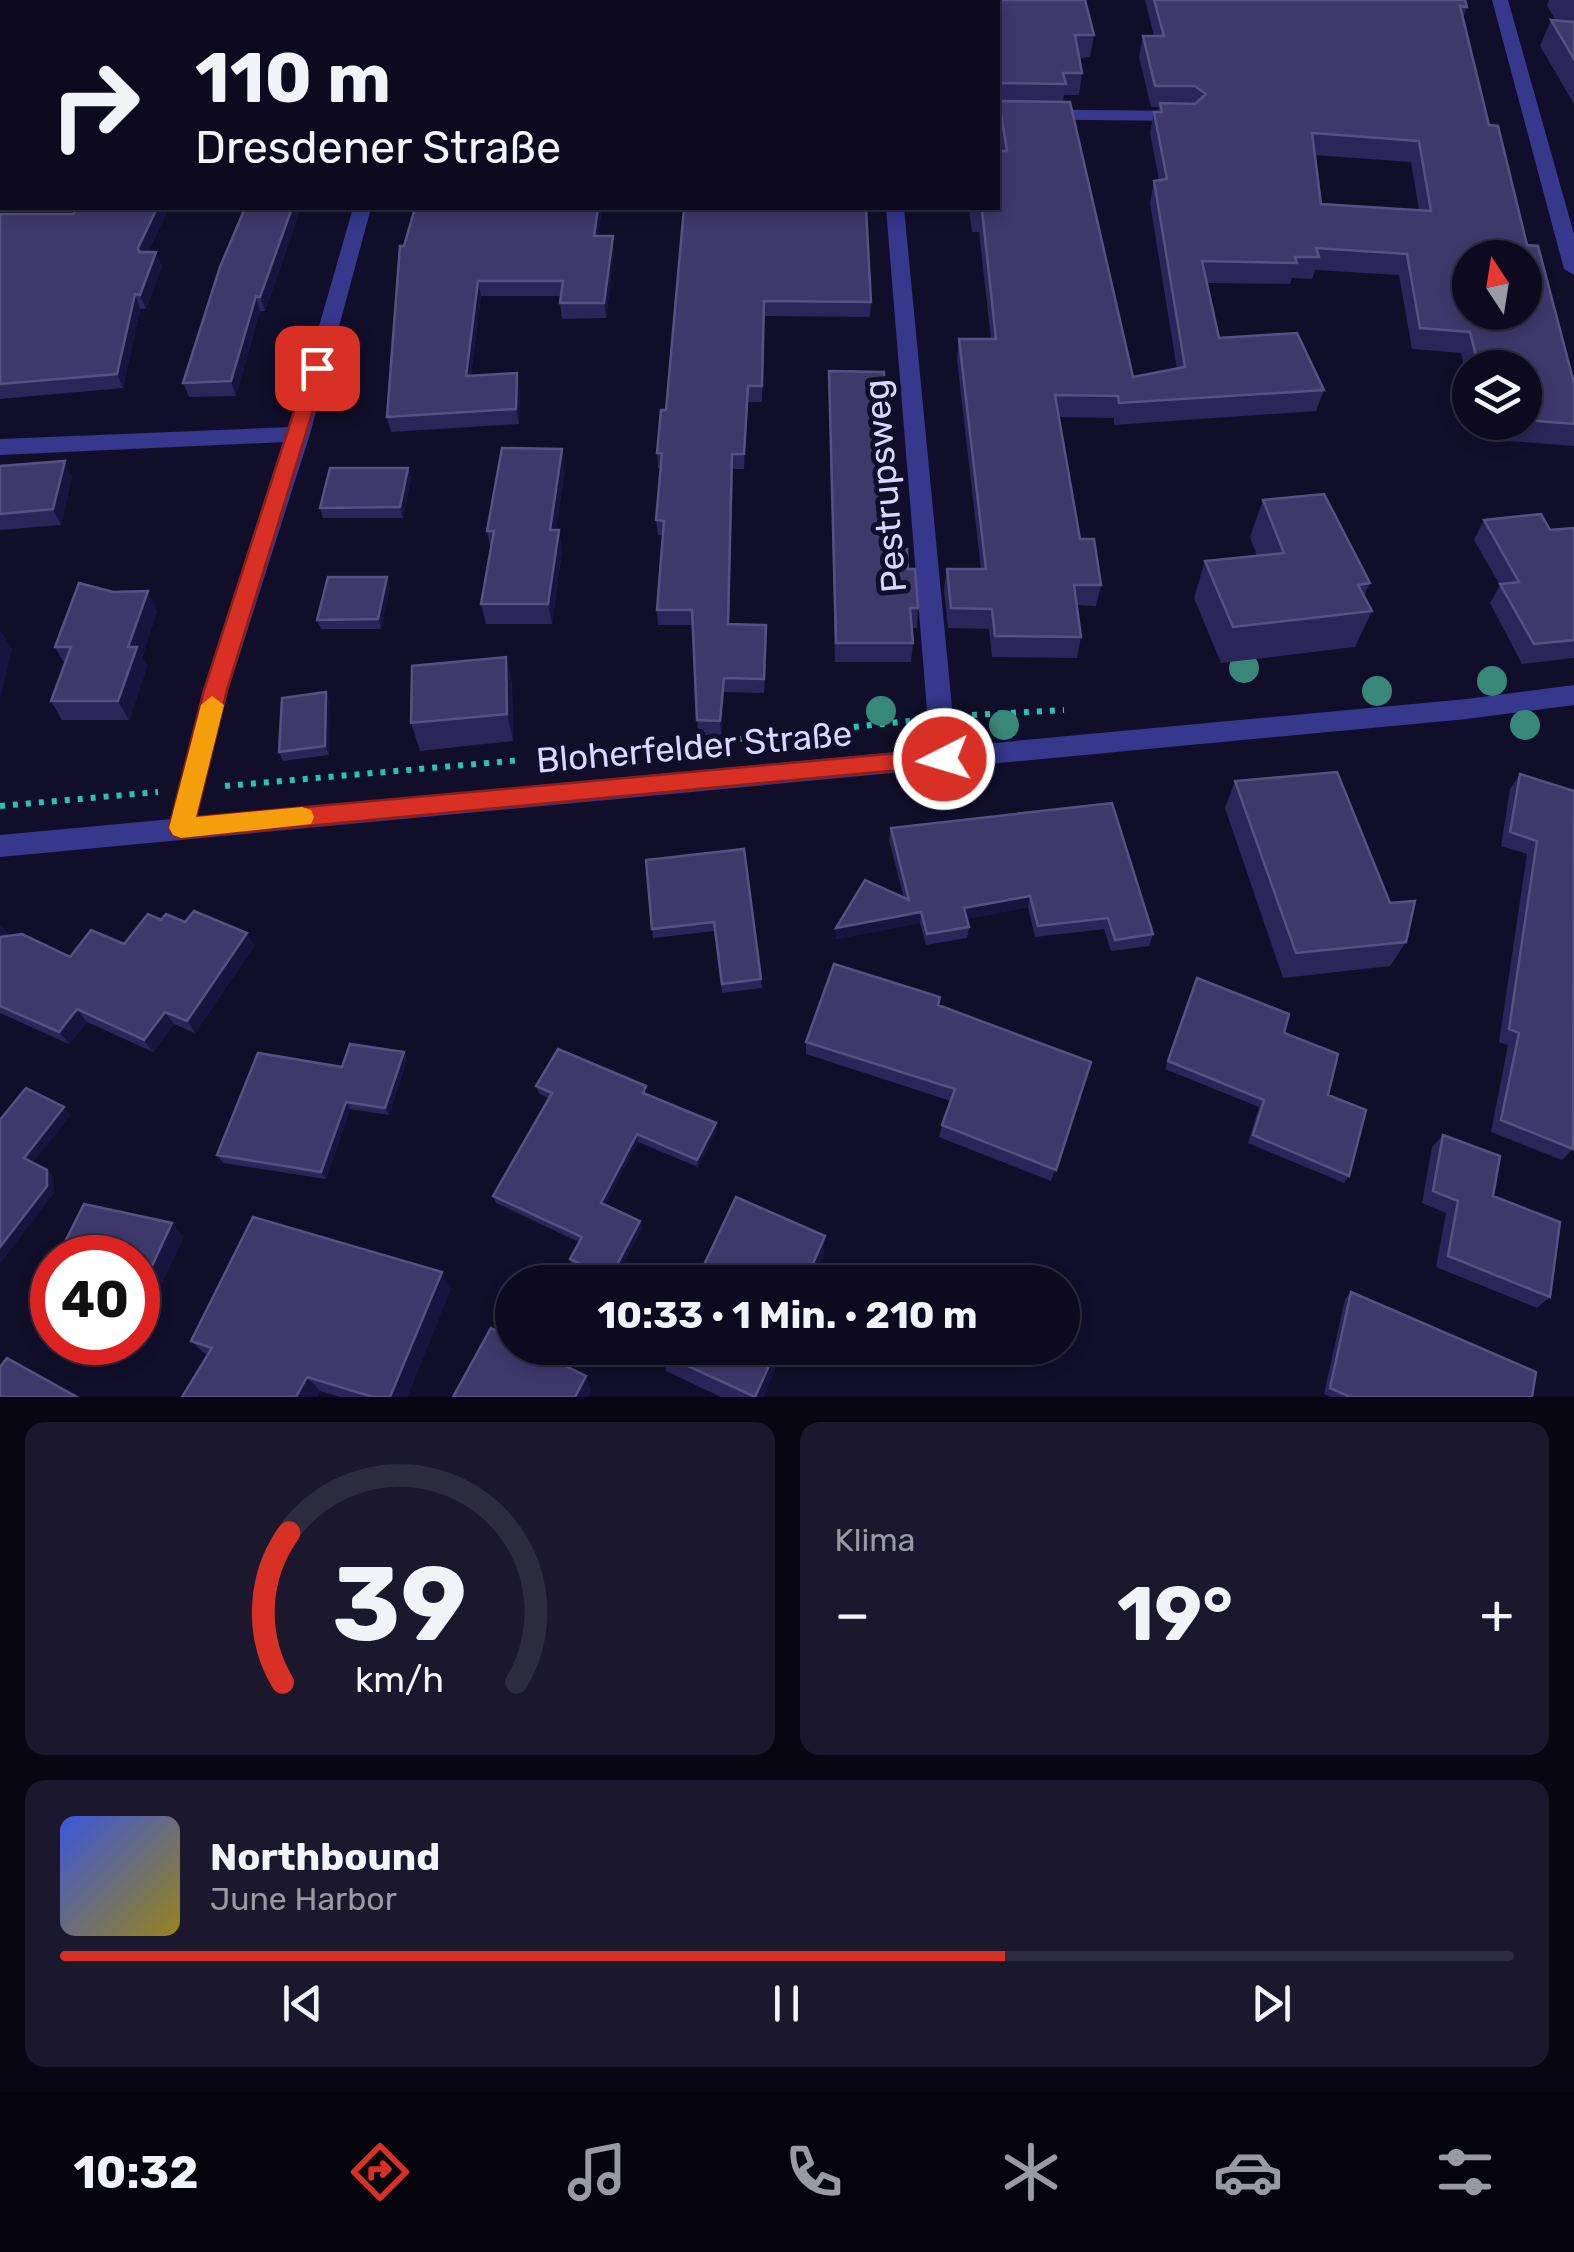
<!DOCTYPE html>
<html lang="de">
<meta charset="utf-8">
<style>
:root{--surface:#0d0a20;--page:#1b182d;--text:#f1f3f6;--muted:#9a9aa5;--line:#2d2b3e;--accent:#d93025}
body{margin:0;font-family:Rubik,sans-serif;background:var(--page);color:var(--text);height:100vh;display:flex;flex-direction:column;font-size:38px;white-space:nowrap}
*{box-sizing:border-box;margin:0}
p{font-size:32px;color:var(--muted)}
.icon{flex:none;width:55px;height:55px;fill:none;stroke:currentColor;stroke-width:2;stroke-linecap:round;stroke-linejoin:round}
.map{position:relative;height:1397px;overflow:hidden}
.drawer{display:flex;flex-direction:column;gap:25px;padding:25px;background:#070612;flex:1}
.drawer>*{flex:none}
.top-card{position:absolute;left:0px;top:0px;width:1000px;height:210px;box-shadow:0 5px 15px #0003,0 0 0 2px var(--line);background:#0d0a20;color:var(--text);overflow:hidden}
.needle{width:65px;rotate:348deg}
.fabs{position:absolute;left:1452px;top:240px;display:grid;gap:20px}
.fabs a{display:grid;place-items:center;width:90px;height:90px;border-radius:50%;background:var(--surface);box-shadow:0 5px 15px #0003,0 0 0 2px var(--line);font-size:50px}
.speed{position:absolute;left:30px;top:1235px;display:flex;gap:20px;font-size:50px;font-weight:700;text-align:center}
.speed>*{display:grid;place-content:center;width:130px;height:130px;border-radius:50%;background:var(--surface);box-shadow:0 5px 15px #0003,0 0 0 2px var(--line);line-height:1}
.speed .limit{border:15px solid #d22;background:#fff;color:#111}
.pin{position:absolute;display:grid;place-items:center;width:85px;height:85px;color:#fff;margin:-42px;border-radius:20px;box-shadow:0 5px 15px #0006}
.me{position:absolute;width:110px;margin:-55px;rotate:265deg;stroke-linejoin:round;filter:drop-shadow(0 0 8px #0008)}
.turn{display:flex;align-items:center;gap:35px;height:210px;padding:0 30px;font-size:45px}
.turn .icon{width:130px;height:130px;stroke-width:2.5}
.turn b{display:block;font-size:70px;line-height:85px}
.big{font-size:75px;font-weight:700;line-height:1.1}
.drawer .card{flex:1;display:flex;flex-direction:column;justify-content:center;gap:15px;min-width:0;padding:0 35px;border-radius:20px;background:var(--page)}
.drawer .dial{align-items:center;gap:0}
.dial svg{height:260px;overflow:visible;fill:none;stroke:var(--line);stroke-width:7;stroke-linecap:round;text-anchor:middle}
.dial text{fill:var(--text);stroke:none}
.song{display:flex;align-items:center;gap:30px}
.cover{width:120px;height:120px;border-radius:15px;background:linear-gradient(135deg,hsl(230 70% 55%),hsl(50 70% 35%))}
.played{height:10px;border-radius:5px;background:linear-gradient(90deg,var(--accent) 65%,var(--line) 65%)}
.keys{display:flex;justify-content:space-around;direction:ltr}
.heat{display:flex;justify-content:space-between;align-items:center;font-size:55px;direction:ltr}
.drawer .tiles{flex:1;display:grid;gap:25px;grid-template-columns:1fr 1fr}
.card:last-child{grid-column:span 2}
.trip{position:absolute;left:495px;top:1265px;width:585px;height:100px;border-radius:50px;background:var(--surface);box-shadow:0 5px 15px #0003,0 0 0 2px var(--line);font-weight:700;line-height:100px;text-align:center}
.menu{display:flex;height:160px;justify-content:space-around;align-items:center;background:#05040d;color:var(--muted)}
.menu .icon{width:70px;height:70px}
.menu .on{color:var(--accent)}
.menu b{font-size:45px;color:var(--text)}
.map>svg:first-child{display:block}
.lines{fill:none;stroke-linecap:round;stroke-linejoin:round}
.stream{fill:#082750;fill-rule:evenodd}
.path{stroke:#25c6b1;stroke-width:6;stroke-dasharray:5 8;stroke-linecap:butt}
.service{fill:#35388d;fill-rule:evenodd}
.minor{fill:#35388d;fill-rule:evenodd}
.tertiary{fill:#35388d;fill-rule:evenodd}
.tree{fill:#38887a}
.wall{fill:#2c2559;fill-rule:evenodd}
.shaded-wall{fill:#19143f}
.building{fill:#3f386b;stroke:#575182;stroke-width:2.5;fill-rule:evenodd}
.route{fill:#d93025;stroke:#8d1f18;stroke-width:2.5}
.slow{fill:#f59e0b}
.labels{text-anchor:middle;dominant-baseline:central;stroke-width:10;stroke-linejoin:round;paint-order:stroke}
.street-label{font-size:35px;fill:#d9d7ff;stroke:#110e2a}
</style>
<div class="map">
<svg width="1574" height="1397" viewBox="0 0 1574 1397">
<rect width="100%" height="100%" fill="#110e2a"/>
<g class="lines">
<path class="stream" d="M329 0H341L339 2H328Z
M0 196H2V203L0 204Z"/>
<path class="path" d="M972 715 1064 710
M634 750 910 721
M225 786 522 760
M0 806 158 792"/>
<path class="service" d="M998 109 1184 111 1192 116 1184 121 998 119Z"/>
<path class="minor" d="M88 0H135L136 2H90Z
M728 0H804L727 2Z
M856 0H875L876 2H858Z
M1492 0H1508L1574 234V275L1564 269Z
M353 208H371L310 434 228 691 194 828 190 836 181 839 172 836 168 828 204 691 286 442 0 455V439L290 427Z
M886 208H904L957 759 953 766H935L931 759Z"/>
<path class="tertiary" d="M1574 685V705L1467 719 0 857V835L1467 699Z"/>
</g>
<g class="tree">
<circle cx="1244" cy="668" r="15"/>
<circle cx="1492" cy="681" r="15"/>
<circle cx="1377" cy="691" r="15"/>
<circle cx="881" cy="711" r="15"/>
<circle cx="1004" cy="725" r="15"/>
<circle cx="1525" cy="725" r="15"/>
</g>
<path class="wall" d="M1145 0H1465L1467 7 1463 18 1489 125 1574 383V446L1482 439 1478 422H1525V368H1470V391L1461 353 1412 349 1399 275 1315 270 1312 279 1292 278 1290 284 1207 283 1219 338 1324 390 1316 411 1114 425V418L1058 417 1080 539 1101 585 1096 606 1077 605 1081 637 1077 658 992 657 989 629 948 628 944 590 947 569H981L957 360 959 339H991L979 232H972L969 208H998L1001 151 998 130V2L1094 35 1090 57 1079 58 1082 73 1079 95H1064L1063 102 1133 377 1177 369 1150 203 1154 181 1159 180 1150 133 1154 112H1158L1159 107H1151L1139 57 1143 36H1154ZM1314 155 1411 162 1419 210 1321 204Z
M1549 0H1574V104L1540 46 1551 20 1556 21 1547 5Z
M2 49V127H0V52Z
M169 208 148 252 162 266 146 309H140L123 388 0 399V214H73Z
M245 208H301L265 311H260L236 396 189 397 183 383Z
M415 208H602L598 236 614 251 606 318 562 319 560 303 561 296H481L471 375 520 388 519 424 391 432 387 417 404 246Z
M684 208 871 302 870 317 764 316 762 402H748L744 469H733L729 624 767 640 764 693 724 692 721 735H698L692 625H658L657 610 663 535H658L656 520 660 468H658L657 453 666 410Z
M829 371 890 549 908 569 918 608 917 628H912L913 643 911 662H835Z
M0 466 72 476 61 525 0 530Z
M408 468 411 478 403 518H323L320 508Z
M565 469 556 530H559L562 550 552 624H486L481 604 491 551 487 531Z
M1263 500 1370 583 1364 596 1372 611 1355 647 1221 663 1194 598 1205 561 1257 556 1250 537Z
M1484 520 1550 530 1574 529V658L1522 664 1490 603 1500 585 1474 540Z
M390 587 381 629H321L317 620Z
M157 611 142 657 147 666 129 720H62L51 701 64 663 55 647Z
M506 657 512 685 513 741 420 751 411 723Z
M326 692 330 702 329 755 283 761 279 752Z
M1520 774 1574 791 1573 1149 1562 1160 1491 1132 1508 1045 1499 1042 1527 854 1501 846 1510 789Z
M1235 781 1406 942 1390 966 1283 978 1225 808Z
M891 828 1153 934 1149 946 1111 951 1104 929 1035 937 1028 907 966 919 969 927 967 938 926 945 920 923 836 939V928L904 898 889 840Z
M744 849 762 988 722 993 715 931 653 938 646 860Z
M161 920 185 922 247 933 254 946 195 1033 174 1024 153 1052 87 1022 69 1044 0 1013V924L9 936 70 957 124 944Z
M1197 978 1284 1033 1328 1095 1349 1176 1344 1183 1248 1143 1259 1107 1165 1069Z
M939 1005 1091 1062 1051 1181 939 1137 942 1125 951 1101 806 1054V1042Z
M404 1052 407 1060 389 1115 350 1109 326 1179 223 1163 217 1155 342 1067Z
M536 1086 647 1095 716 1130 698 1167 638 1142 605 1205 640 1221 642 1228 613 1282H607L572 1266 570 1259 579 1242 496 1203 493 1196 549 1098 539 1094Z
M1443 1135 1493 1196 1550 1297 1537 1308 1436 1267 1446 1213 1422 1203 1432 1147Z
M451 1288 407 1397H340L320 1391 317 1397H182L207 1356 191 1341Z
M1351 1292 1532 1397H1331L1324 1394 1345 1299Z
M666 1348H784L763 1397H721L666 1371 662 1354Z"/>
<path class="shaded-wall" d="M157 208H169L143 262 138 248Z
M292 208H301L265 311 260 297Z
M598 208H602L596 251 594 236Z
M613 236 614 251 606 318 604 303Z
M156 252 162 266 146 309 140 295Z
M478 281 481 296 469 391 466 376Z
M135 294 140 309 123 388 117 374Z
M256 296 260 311 236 396 231 381Z
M517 373 520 388 519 424 516 409Z
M748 386V402L744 469V454Z
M562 449 565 469 553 550 550 530Z
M732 454 733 469 728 639V624Z
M65 461 72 476 61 525 53 509Z
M408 468 411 478 403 518 400 507Z
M559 530 562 550 552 624 548 604Z
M387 577 390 587 381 629 378 619Z
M148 591 157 611 142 657 147 666 129 720 118 701 128 647Z
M0 630 12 649 0 699Z
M506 657 512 685 513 741 507 714Z
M724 678V692L721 735 720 721Z
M326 692 330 702 329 755 325 746Z
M1030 896 1028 907 962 920 964 908Z
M921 912 920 923 836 939V928Z
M0 924 9 936 0 942Z
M247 933 254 946 195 1033 187 1021Z
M77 1009 87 1022 69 1044 59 1032Z
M165 1012 174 1024 153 1052 144 1040Z
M404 1052 407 1060 389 1115 385 1108Z
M346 1102 350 1109 326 1179 321 1172Z
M64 1107 71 1115 31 1165 24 1158Z
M716 1123V1130L698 1167 697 1160Z
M637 1134 638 1142 603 1210 601 1203Z
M47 1170 54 1177V1193L0 1264V1247Z
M640 1221 642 1228 613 1282H611L610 1278Z
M172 1223 184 1237 146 1318 138 1310V1296Z
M825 1236 824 1255 812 1282H805Z
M442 1272 451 1288 407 1397H390Z
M777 1348H784L763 1397H755Z
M586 1376 591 1390 588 1397H575Z
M307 1377 320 1391 317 1397H296Z"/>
<path class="building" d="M541 0H714V2H541Z
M932 0H1085L1094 35H1075L1082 73H1063L1066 84 1001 83 998 87V2H932Z
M1154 0H1465L1467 7 1460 6 1489 125 1498 126 1527 245 1538 246 1574 383V424L1525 420V368H1479L1470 332 1420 328 1407 254 1316 248 1319 257H1295L1297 263 1202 261 1219 338 1297 333 1324 390 1119 403 1118 396 1055 395 1080 539H1094L1101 585H1074L1081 637 995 636 992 609 951 608 947 569H986L959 339H996L982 210H975L974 208H998V151H1007L999 101 1070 102 1133 377 1185 367 1154 181 1167 179 1154 112H1162L1160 103 1195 104 1206 94 1195 86H1155L1143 36H1164ZM1312 133 1419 141 1431 211 1321 204ZM1470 258H1525V312H1470Z
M1551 20 1574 22V59Z
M2 49V113H0V52Z
M77 208H157L138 248 139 252H156L140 295 135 294 117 374 0 384V214H73Z
M245 208H292L260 297 256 296 231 381 183 383 220 267Z
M415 208H598L594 236H613L604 303H560L563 281H478L466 376 517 373 516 409 387 417 400 246H404Z
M684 208H866L871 302 764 301 762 386H748L744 454H732L728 624 766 625 764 679 724 678 720 721 697 720 692 610H657L664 521 656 520 662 453H657L661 410H666Z
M829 371 884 372 890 549H907L908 569H915L918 608H910L913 643H836Z
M502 448 562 449 550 530H559L548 604H481L494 531H487Z
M65 461 53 509 0 514V466Z
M330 468H408L400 507 320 508Z
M1324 494 1370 583 1358 585 1372 611 1233 627 1205 561 1284 553 1263 500Z
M1541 514 1550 530 1573 528 1574 529V640L1534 644 1500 584 1519 582 1484 520Z
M328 577H387L378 619 317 620Z
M79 583 113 592 148 591 128 647H137L118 701H51L71 647H55Z
M506 657 507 714 411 723 412 666Z
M326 692 325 746 279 752 282 698Z
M1337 772 1390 903 1415 901 1406 942 1296 953 1235 781Z
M1520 774 1574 791 1573 1149 1501 1120 1519 1033 1509 1029 1537 841 1510 832Z
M1112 803 1153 934 1115 940 1108 918 1038 926 1030 896 964 908 969 927 927 934 921 912 836 928 865 880 909 900 891 828Z
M744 849 761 979 722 984 714 922 652 929 646 860Z
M194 911 247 933 187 1021 165 1012 144 1040 77 1009 59 1032 0 1006V937L22 934 70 957 91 930 124 944 148 914 161 920 166 914 185 922Z
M834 964 940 997 938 1005 1091 1062 1056 1170 942 1125 955 1089 806 1042Z
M1197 978 1289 1014 1284 1033 1338 1054 1328 1095 1366 1110 1349 1176 1253 1135 1264 1100 1168 1061Z
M350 1044 404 1052 385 1108 346 1102 321 1172 217 1155 258 1053 342 1067Z
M558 1049 646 1086 643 1093 716 1123 697 1160 637 1134 601 1203 640 1221 610 1278 570 1259 582 1237 493 1196 552 1093 536 1086Z
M26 1088 64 1107 24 1158 47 1170V1186L0 1247V1120Z
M1443 1135 1500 1156 1493 1196 1560 1222 1550 1297 1448 1256 1458 1201 1433 1191Z
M736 1197 825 1236 805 1282H696Z
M84 1204 172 1223 138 1296V1258H57Z
M253 1217 442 1272 390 1397H373L307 1377 296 1397H182L212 1348 191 1341Z
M52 1267V1286L44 1284Z
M1351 1292 1536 1372 1532 1397H1350L1330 1388Z
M491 1328 512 1339V1348H529L586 1376 575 1397H453Z
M666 1348H777L755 1397 662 1354Z
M7 1358 77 1397H0V1367Z"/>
<path class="route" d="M317 362 326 368 227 690 196 817 944 749 952 752V765L181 838 173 835 169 828 204 690 308 368Z"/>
<path class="slow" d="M212 696 224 705 196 817 302 807 311 810 314 817 311 824 181 838 173 835 169 828 201 705Z"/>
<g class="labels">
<g class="street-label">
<text transform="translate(885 486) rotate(-95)">Pestrupsweg</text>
<text transform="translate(694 747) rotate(-5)">Bloherfelder Straße</text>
</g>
</g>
</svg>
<div class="fabs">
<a><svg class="needle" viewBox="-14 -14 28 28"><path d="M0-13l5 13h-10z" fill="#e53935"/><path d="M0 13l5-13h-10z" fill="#9a9aa5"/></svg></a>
<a><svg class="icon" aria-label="layers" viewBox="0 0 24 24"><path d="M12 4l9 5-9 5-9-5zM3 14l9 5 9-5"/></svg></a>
</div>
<div class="speed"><div class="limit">40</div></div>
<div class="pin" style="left:317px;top:368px;background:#d93025"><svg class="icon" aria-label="arrive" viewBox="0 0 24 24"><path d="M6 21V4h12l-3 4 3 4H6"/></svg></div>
<svg class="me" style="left:944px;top:759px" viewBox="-20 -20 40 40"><circle r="17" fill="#d93025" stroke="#fff" stroke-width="3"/><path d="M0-11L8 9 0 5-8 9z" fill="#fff"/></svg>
<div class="trip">10:33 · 1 Min. · 210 m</div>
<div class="top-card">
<div class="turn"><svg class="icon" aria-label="right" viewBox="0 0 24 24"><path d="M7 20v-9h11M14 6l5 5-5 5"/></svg><div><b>110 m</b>Dresdener Straße</div></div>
</div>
</div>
<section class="drawer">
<div class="tiles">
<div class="card dial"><svg viewBox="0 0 100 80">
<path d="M14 69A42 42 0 1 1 86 69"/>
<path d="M14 69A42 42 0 0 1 16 23" stroke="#d93025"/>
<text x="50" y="56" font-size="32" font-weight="700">39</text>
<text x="50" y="72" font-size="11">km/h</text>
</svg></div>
<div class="card"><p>Klima</p>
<div class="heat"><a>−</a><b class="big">19°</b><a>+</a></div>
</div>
<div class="card">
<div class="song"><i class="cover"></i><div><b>Northbound</b><p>June Harbor</p></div></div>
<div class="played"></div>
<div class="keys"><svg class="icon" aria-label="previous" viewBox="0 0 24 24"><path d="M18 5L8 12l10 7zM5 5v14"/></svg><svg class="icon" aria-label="pause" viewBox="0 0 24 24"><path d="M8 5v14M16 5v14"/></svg><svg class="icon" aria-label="next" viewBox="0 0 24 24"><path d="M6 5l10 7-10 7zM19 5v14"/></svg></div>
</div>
</div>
</section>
<nav class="menu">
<b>10:32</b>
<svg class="icon on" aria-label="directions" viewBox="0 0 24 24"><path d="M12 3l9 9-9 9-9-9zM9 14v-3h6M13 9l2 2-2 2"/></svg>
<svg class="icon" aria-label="music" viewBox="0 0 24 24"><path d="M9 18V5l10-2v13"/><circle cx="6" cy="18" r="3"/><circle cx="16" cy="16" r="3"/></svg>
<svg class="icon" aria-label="phone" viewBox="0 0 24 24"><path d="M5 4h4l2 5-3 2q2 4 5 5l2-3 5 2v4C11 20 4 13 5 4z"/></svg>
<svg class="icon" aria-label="climate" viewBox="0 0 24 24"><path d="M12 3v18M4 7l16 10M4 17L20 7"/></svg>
<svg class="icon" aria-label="car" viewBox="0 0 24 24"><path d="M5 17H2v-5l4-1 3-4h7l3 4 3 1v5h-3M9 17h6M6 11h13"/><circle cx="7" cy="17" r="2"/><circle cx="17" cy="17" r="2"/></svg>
<svg class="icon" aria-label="filters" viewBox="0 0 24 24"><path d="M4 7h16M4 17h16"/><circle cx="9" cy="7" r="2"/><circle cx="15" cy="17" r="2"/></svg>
</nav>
